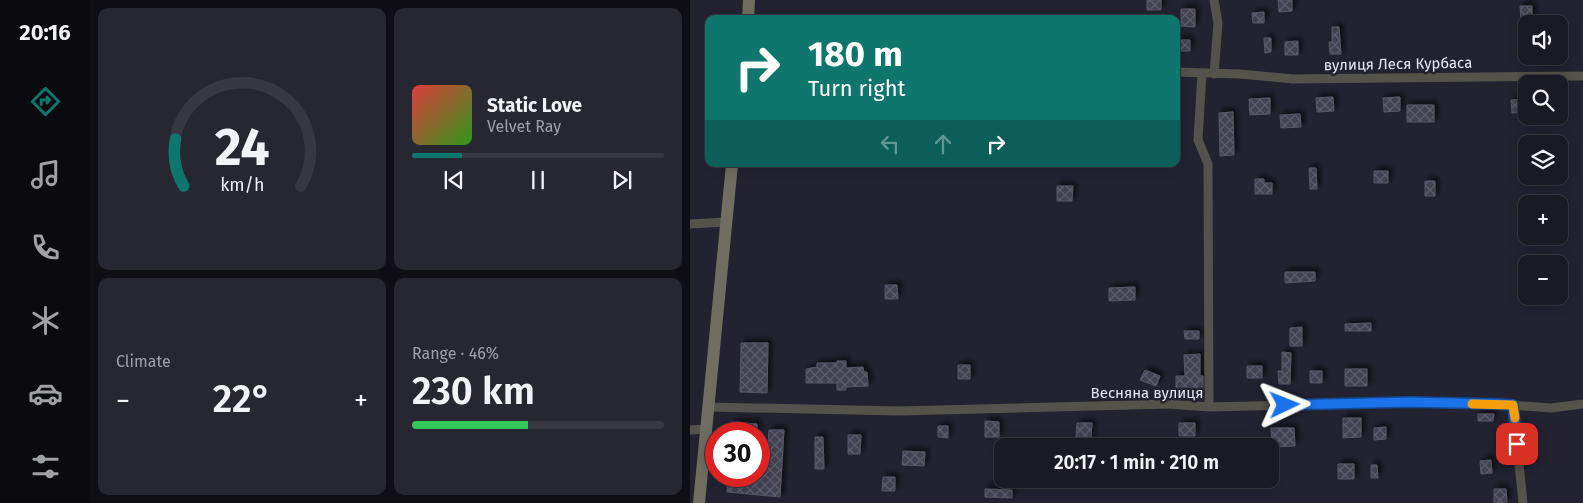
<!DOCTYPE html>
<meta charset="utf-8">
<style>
:root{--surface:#1a1a25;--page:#272732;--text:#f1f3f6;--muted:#9fa1a7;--line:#383842;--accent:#0f766e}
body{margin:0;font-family:"Fira Sans",sans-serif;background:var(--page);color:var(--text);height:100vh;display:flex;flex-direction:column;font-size:19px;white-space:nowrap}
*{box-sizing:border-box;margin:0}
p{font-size:16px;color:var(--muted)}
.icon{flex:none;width:28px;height:28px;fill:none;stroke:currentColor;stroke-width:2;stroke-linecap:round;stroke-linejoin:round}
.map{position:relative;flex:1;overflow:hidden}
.sheet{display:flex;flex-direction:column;gap:8px;padding:8px;background:#0e0e14;width:600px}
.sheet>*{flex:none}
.banner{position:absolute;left:15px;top:15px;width:475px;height:152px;border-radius:10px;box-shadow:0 2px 12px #0003,0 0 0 1px var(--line);background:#0f766e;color:#fff;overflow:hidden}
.tools{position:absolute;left:828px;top:15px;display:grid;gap:10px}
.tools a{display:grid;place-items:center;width:50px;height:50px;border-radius:10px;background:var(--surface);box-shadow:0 2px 12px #0003,0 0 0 1px var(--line);font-size:25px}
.speed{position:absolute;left:15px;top:422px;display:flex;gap:10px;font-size:25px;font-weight:700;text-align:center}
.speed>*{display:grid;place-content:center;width:65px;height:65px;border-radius:50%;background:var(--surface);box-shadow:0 2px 12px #0003,0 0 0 1px var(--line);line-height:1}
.speed .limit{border:8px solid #d22;background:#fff;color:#111}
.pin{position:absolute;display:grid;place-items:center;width:42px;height:42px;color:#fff;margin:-21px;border-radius:10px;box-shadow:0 2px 8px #0006}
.me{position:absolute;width:55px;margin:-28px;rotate:88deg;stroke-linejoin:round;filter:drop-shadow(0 0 4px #0008)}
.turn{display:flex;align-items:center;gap:18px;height:105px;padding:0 20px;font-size:22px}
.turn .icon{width:65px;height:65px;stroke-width:2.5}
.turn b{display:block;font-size:35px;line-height:42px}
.lanes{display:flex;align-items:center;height:48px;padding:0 20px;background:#0003;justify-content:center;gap:25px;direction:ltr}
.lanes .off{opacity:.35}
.big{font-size:38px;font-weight:600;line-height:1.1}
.sheet .widget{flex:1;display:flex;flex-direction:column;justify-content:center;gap:8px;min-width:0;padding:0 18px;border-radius:10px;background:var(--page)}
.sheet .dial{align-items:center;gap:0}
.dial svg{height:130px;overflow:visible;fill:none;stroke:var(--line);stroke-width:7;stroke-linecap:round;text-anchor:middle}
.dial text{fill:var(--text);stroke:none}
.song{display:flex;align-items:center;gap:15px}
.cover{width:60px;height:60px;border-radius:8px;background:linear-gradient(135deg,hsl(0 70% 55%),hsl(110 70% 35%))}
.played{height:5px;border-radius:2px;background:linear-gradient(90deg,var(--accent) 20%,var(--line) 20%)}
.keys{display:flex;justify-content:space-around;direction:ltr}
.heat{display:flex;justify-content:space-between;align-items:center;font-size:28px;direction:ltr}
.charge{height:8px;border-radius:4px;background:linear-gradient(90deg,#34c759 46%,var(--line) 0)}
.sheet .tiles{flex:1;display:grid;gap:8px;grid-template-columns:repeat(2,1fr)}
.trip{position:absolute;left:304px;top:438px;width:285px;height:50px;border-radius:10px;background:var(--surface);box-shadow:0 2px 12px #0003,0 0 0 1px var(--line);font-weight:600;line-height:50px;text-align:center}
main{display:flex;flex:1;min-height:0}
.tabs{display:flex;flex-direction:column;width:90px;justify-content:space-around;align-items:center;background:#0a0a0f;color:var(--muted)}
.tabs .icon{width:35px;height:35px}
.tabs .on{color:var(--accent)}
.tabs b{font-size:22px;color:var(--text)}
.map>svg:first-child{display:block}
.building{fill:url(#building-cross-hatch);stroke:#565768;filter:url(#shadow)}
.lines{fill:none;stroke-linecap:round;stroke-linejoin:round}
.street{stroke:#54534b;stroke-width:9}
.secondary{stroke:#6f6e61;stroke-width:12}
.route-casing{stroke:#114b97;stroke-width:12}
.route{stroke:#1a73e8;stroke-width:9}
.slow{stroke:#f59e0b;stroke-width:9}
.labels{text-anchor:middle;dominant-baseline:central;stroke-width:5;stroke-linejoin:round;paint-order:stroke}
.street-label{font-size:15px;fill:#e6e6f1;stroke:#222231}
</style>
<main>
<nav class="tabs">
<b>20:16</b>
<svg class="icon on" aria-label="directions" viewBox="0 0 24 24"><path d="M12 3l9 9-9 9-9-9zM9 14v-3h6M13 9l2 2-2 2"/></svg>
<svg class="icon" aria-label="music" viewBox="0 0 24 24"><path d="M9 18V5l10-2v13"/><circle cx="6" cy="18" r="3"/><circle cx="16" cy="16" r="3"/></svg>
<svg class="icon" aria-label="phone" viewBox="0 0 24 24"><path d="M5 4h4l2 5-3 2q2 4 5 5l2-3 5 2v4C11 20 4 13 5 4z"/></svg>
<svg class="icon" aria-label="climate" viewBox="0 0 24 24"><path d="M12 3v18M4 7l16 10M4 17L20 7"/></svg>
<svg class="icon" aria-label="car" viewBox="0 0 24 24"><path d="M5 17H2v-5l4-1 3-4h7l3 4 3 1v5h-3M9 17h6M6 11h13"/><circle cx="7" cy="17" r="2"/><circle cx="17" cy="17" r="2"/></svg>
<svg class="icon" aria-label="filters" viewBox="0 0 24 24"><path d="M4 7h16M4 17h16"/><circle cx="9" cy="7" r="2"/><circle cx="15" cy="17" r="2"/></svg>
</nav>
<section class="sheet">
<div class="tiles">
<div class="widget dial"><svg viewBox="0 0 100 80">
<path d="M14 69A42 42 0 1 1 86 69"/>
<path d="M14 69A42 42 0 0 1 9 40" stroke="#0f766e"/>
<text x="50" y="56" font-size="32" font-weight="700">24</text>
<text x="50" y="72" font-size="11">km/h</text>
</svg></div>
<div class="widget">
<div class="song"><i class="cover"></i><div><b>Static Love</b><p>Velvet Ray</p></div></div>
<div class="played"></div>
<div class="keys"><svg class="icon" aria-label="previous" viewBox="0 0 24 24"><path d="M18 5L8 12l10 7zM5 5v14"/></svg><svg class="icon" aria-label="pause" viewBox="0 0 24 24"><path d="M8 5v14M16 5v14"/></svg><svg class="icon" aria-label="next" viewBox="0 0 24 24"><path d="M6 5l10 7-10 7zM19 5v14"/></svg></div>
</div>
<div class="widget"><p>Climate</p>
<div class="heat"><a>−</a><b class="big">22°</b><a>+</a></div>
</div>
<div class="widget"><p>Range · 46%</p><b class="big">230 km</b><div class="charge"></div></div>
</div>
</section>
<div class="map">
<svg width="893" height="503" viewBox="0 0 893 503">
<defs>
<pattern id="building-cross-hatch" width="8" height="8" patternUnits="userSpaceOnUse" patternTransform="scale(1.25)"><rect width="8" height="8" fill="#424253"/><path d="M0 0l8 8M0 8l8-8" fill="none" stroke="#5d5d6c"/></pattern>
<filter id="shadow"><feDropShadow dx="3.5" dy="-3.5" stdDeviation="2.5" flood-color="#0009"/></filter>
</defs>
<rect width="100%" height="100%" fill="#222231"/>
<path class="building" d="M457 0H471V10H457Z
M588 0H602V11L589 12Z
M830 6H842V20H831Z
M491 9H505V27L491 26Z
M574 12V23H563L562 13Z
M642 27H649L651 54H640L639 42H642Z
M574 38H581V52L575 53Z
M489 40H500V51H489Z
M608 41V55H595V42Z
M643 97 644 111 627 112 626 98Z
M710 97V111L694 112 693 98Z
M580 98V114L560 115 559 99Z
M836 99V112L822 113 821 100Z
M717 105H744V122H717Z
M543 112 544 155 530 156 529 113Z
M610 114 611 127 591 128 590 115Z
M619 168H626L627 189H620Z
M684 171H698V183H684Z
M565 179H574V183H582V194H565Z
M735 181H745V196H735Z
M367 186H383L382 201H367Z
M595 272H625V281L595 283Z
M195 285H207L208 299H195Z
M445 287V300L419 301V288Z
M681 323V331H655V324Z
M612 327V346H600V328Z
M494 331H509V339H495Z
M51 343H78L77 393 50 392Z
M592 352 601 353 600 384H589L588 371H592Z
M510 354V376H513V388H486V376H495L494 355Z
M147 361H156V368L173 367 174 372H177L178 386 156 387V390H147V383H116V369L127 367V363H147Z
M268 365H280V379H268Z
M557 366H572V378H557Z
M655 369H677V386H655Z
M455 370 470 376 466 386 450 380Z
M620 371H632V383H620Z
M788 414H804L803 421H788Z
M653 418H671V437L653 438Z
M295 421 309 422V437H295Z
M43 422 67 424V434H42Z
M387 423H402L401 438 386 437Z
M489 423H505V436H489Z
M248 426H258V438L248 437Z
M696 427V439L684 440V428Z
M581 428H604L605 446 582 447Z
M79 430H94L90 497 37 492 38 476H69V469H76Z
M158 435H171L170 454H158Z
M125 437H133L134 469H125Z
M213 451 235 452 234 466 212 465Z
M801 460 802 473 791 474 790 461Z
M648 464H664V479H648Z
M681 465H687L688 478H681Z
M193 477H205V491H192Z
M295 489 322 490V498L295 497Z
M804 489H816L817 503H804Z"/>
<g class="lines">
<path class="street" d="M486 72 550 74 603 79 893 76
M512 73 508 140 518 164 519 407
M524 74 528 23 524 0
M0 224 36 222
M823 405 833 503
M19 407 209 411 479 404 519 407 720 402 807 404 861 408 893 404
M0 430 17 429"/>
<path class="secondary" d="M58 19 59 0
M9 503 42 164"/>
</g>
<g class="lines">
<defs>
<path id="route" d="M595 405 720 402 808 404 823 405 827 444"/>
</defs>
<use href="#route" class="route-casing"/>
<use href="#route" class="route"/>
<path class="slow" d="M782 404 823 405 825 418"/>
</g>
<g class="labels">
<g class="street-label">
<text transform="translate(708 64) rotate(-1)">вулиця Леся Курбаса</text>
<text x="457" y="393">Весняна вулиця</text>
</g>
</g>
</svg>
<div class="tools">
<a><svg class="icon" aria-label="sound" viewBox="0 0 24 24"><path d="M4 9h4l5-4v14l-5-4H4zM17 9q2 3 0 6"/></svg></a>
<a><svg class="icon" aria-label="search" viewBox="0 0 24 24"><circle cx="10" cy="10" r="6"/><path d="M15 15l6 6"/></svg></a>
<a><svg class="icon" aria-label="layers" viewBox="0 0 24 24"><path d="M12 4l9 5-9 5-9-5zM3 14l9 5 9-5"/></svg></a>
<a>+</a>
<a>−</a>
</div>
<div class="speed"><div class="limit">30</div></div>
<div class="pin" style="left:827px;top:444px;background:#d93025"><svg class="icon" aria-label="arrive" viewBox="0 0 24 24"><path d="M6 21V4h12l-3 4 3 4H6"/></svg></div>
<svg class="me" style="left:595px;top:405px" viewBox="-20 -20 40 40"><path d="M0-17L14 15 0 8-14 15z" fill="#1a73e8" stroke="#fff" stroke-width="4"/></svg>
<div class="trip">20:17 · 1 min · 210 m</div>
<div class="banner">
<div class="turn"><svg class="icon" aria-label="right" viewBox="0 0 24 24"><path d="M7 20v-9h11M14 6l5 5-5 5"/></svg><div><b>180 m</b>Turn right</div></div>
<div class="lanes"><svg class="icon off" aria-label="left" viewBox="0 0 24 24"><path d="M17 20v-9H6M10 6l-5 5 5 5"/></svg><svg class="icon off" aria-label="ahead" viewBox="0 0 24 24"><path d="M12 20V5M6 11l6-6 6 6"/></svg><svg class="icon" aria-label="right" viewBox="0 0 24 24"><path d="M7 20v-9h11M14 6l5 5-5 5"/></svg></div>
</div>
</div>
</main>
